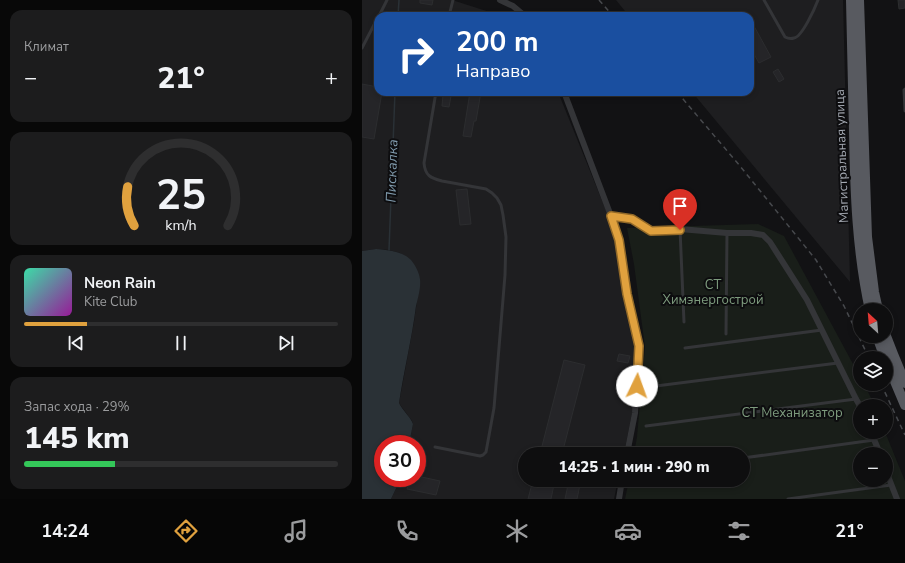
<!DOCTYPE html>
<html lang="ru">
<meta charset="utf-8">
<style>
:root{--surface:#0e0e0f;--page:#1c1c1d;--text:#f1f3f6;--muted:#9b9c9e;--line:#2e2e2f;--accent:#e0a13e}
body{margin:0;font-family:"Nunito Sans",sans-serif;background:var(--page);color:var(--text);height:100vh;display:flex;flex-direction:column;font-size:15px;white-space:nowrap}
*{box-sizing:border-box;margin:0}
p{font-size:13px;color:var(--muted)}
.icon{flex:none;width:22px;height:22px;fill:none;stroke:currentColor;stroke-width:2;stroke-linecap:round;stroke-linejoin:round}
.map{position:relative;flex:1;overflow:hidden}
.details{display:flex;flex-direction:column;gap:10px;padding:10px;background:#080808;width:362px}
.details>*{flex:none}
.guide{position:absolute;left:12px;top:12px;width:380px;height:84px;border-radius:12px;box-shadow:0 2px 6px #0003,0 0 0 1px var(--line);background:#1a4fa0;color:#fff;overflow:hidden}
.needle{width:26px;rotate:334deg}
.controls{position:absolute;left:491px;top:303px;display:grid;gap:8px}
.controls a{display:grid;place-items:center;width:40px;height:40px;border-radius:50%;background:var(--surface);box-shadow:0 2px 6px #0003,0 0 0 1px var(--line);font-size:20px}
.speed{position:absolute;left:12px;top:435px;display:flex;gap:8px;font-size:20px;font-weight:700;text-align:center}
.speed>*{display:grid;place-content:center;width:52px;height:52px;border-radius:50%;background:var(--surface);box-shadow:0 2px 6px #0003,0 0 0 1px var(--line);line-height:1}
.speed .limit{border:6px solid #d22;background:#fff;color:#111}
.pin{position:absolute;display:grid;place-items:center;width:34px;height:34px;color:#fff;margin:-41px -17px;border-radius:50% 50% 50% 0;rotate:-45deg;box-shadow:0 0 4px #0007}
.pin .icon{rotate:45deg}
.me{position:absolute;width:44px;margin:-22px;rotate:3deg;stroke-linejoin:round;filter:drop-shadow(0 0 3px #0008)}
.turn{display:flex;align-items:center;gap:14px;height:84px;padding:0 16px;font-size:18px}
.turn .icon{width:52px;height:52px;stroke-width:2.5}
.turn b{display:block;font-size:28px;line-height:34px}
.big{font-size:30px;font-weight:800;line-height:1.1}
.details .card{flex:1;display:flex;flex-direction:column;justify-content:center;gap:6px;min-width:0;padding:0 14px;border-radius:12px;background:var(--page)}
.details .dial{align-items:center;gap:0}
.dial svg{height:104px;overflow:visible;fill:none;stroke:var(--line);stroke-width:7;stroke-linecap:round;text-anchor:middle}
.dial text{fill:var(--text);stroke:none}
.song{display:flex;align-items:center;gap:12px}
.cover{width:48px;height:48px;border-radius:6px;background:linear-gradient(135deg,hsl(160 70% 55%),hsl(300 70% 35%))}
.played{height:4px;border-radius:2px;background:linear-gradient(90deg,var(--accent) 20%,var(--line) 20%)}
.keys{display:flex;justify-content:space-around;direction:ltr}
.heat{display:flex;justify-content:space-between;align-items:center;font-size:22px;direction:ltr}
.charge{height:6px;border-radius:3px;background:linear-gradient(90deg,#34c759 29%,var(--line) 0)}
.trip{position:absolute;left:156px;top:447px;width:232px;height:40px;border-radius:20px;background:var(--surface);box-shadow:0 2px 6px #0003,0 0 0 1px var(--line);font-weight:800;line-height:40px;text-align:center}
.dock{display:flex;height:64px;justify-content:space-around;align-items:center;background:#060606;color:var(--muted)}
.dock .icon{width:28px;height:28px}
.dock .on{color:var(--accent)}
.dock b{font-size:18px;color:var(--text)}
main{display:flex;flex:1;min-height:0}
.map>svg:first-child{display:block}
.built{fill:#1e1e20}
.green{fill:#191e19;fill-rule:evenodd}
.water{fill:#2a3136}
.lines{fill:none;stroke-linecap:round;stroke-linejoin:round}
.stream{stroke:#2a3136;stroke-width:1.5}
.building{fill:#252528;stroke:#2c2d2f}
.service{stroke:#343538;stroke-width:3}
.minor{stroke:#343538;stroke-width:6}
.trunk{stroke:#585a60;stroke-width:10}
.rail{stroke:#47494d;stroke-width:1.5;stroke-dasharray:5 4;stroke-linecap:butt}
.route-casing{stroke:#926928;stroke-width:10}
.route{stroke:#e0a13e;stroke-width:7}
.labels{text-anchor:middle;dominant-baseline:central;stroke-width:4;stroke-linejoin:round;paint-order:stroke}
.street-label{font-size:13px;fill:#a5aab3;stroke:#0d0d0f}
.park-label{font-size:13px;fill:#7e9c7e;stroke:#0d0d0f}
.water-label{font-size:14px;font-style:italic;fill:#7f99ab;stroke:#0d0d0f}
</style>
<main>
<section class="details">
<div class="card"><p>Климат</p>
<div class="heat"><a>−</a><b class="big">21°</b><a>+</a></div>
</div>
<div class="card dial"><svg viewBox="0 0 100 80">
<path d="M14 69A42 42 0 1 1 86 69"/>
<path d="M14 69A42 42 0 0 1 9 39" stroke="#e0a13e"/>
<text x="50" y="56" font-size="32" font-weight="700">25</text>
<text x="50" y="72" font-size="11">km/h</text>
</svg></div>
<div class="card">
<div class="song"><i class="cover"></i><div><b>Neon Rain</b><p>Kite Club</p></div></div>
<div class="played"></div>
<div class="keys"><svg class="icon" aria-label="previous" viewBox="0 0 24 24"><path d="M18 5L8 12l10 7zM5 5v14"/></svg><svg class="icon" aria-label="pause" viewBox="0 0 24 24"><path d="M8 5v14M16 5v14"/></svg><svg class="icon" aria-label="next" viewBox="0 0 24 24"><path d="M6 5l10 7-10 7zM19 5v14"/></svg></div>
</div>
<div class="card"><p>Запас хода · 29%</p><b class="big">145 km</b><div class="charge"></div></div>
</section>
<div class="map">
<svg width="543" height="499" viewBox="0 0 543 499">
<rect width="100%" height="100%" fill="#121214"/>
<path class="built" d="M0 0H90L140 16H16V92H196L258 245 274 345 271 408 262 454H163V480H256L252 499H29L39 478H55V444H47L51 424 50 421 39 406 37 403 52 322 58 279 38 253 27 250 14 249 0 251Z
M254 0H481L488 282 330 92H388V16H267Z"/>
<path class="green" d="M396 224 422 236 498 377V384H502L513 406H498V432H523L543 481V499H263L267 480H381V454H272L275 437 283 347 272 264 265 228ZM498 454H524V480H498Z"/>
<path class="water" d="M14 249C26 250 40 251 49 260 53 265 57 272 58 279 59 287 56 298 54 306 50 338 42 370 37 403 40 410 48 416 51 424L47 444H21V478H39L29 499H0V251Z"/>
<g class="lines">
<path class="stream" d="M36 16 37 0
M27 250 33 92"/>
</g>
<path class="building" d="M58 0H71L70 5 58 3Z
M536 0H543V8L537 9Z
M392 26 409 57 397 63 388 47V29Z
M416 69 422 79 417 82 411 72Z
M0 84 16 87V92H20L12 139 0 137Z
M108 92H119L114 121H112L109 137 101 136Z
M81 95 89 96 87 107 80 106Z
M105 189 109 224 98 225 94 190Z
M257 354 268 356 266 363 255 361Z
M202 360 223 365 200 454H178Z
M55 476 78 481 74 495 45 489 48 478H55Z
M171 480H193L189 499H166Z
M207 480H219L215 499H203Z"/>
<g class="lines">
<path class="service" d="M402 0 423 37C425 38 429 39 432 38 440 37 453 8 456 0
M17 16 25 0
M87 16 91 0
M0 48 16 17
M543 89 542 90 543 111
M318 229 322 322
M364 334 365 233
M323 348 460 330
M294 386 476 363
M284 426 494 399
M73 447 118 456 121 455 124 452 132 408 143 275 144 237 141 215 139 205 135 198 130 193 124 189 80 181C69 178 63 176 62 163L74 92
M381 458 512 440
M426 499 529 485"/>
<path class="minor" d="M138 0 151 6 163 16
M202 92 249 216 257 241 265 294 277 346 273 413 265 454
M249 216 270 219 289 231 318 229 365 233H389L401 235 408 242 445 300 494 399 498 406
M509 432 518 454
M524 471 535 499
M257 499 260 480"/>
<path class="trunk" d="M489 0C490 44 491 87 492 131 493 191 495 251 508 310
M497 0 505 237 512 292 516 310
M515 336 523 358
M524 336 531 354 543 383
M524 360 543 405"/>
<path class="rail" d="M237 0 251 16
M315 92 378 166 454 260 482 306 507 358
M519 384 543 435"/>
</g>
<g class="lines">
<defs>
<path id="route" d="M275 386 277 346 265 294 257 240 249 216 270 219 289 231 318 230"/>
</defs>
<use href="#route" class="route-casing"/>
<use href="#route" class="route"/>
</g>
<g class="labels">
<g class="street-label">
<text transform="translate(480 156) rotate(-92)">Магистральная улица</text>
</g>
<g class="park-label">
<text x="351" y="285">СТ<tspan x="351" dy="15">Химэнергострой</tspan></text>
<text x="430" y="413">СТ Механизатор</text>
</g>
<g class="water-label">
<text transform="translate(30 171) rotate(-88)">Пискалка</text>
</g>
</g>
</svg>
<div class="controls">
<a><svg class="needle" viewBox="-14 -14 28 28"><path d="M0-13l5 13h-10z" fill="#e53935"/><path d="M0 13l5-13h-10z" fill="#9b9c9e"/></svg></a>
<a><svg class="icon" aria-label="layers" viewBox="0 0 24 24"><path d="M12 4l9 5-9 5-9-5zM3 14l9 5 9-5"/></svg></a>
<a>+</a>
<a>−</a>
</div>
<div class="speed"><div class="limit">30</div></div>
<div class="pin" style="left:318px;top:230px;background:#d93025"><svg class="icon" aria-label="arrive" viewBox="0 0 24 24"><path d="M6 21V4h12l-3 4 3 4H6"/></svg></div>
<svg class="me" style="left:275px;top:386px" viewBox="-20 -20 40 40"><circle r="19" fill="#fff"/><path d="M0-13L10 11 0 6-10 11z" fill="#e0a13e"/></svg>
<div class="trip">14:25 · 1 мин · 290 m</div>
<div class="guide">
<div class="turn"><svg class="icon" aria-label="right" viewBox="0 0 24 24"><path d="M7 20v-9h11M14 6l5 5-5 5"/></svg><div><b>200 m</b>Направо</div></div>
</div>
</div>
</main>
<nav class="dock">
<b>14:24</b>
<svg class="icon on" aria-label="directions" viewBox="0 0 24 24"><path d="M12 3l9 9-9 9-9-9zM9 14v-3h6M13 9l2 2-2 2"/></svg>
<svg class="icon" aria-label="music" viewBox="0 0 24 24"><path d="M9 18V5l10-2v13"/><circle cx="6" cy="18" r="3"/><circle cx="16" cy="16" r="3"/></svg>
<svg class="icon" aria-label="phone" viewBox="0 0 24 24"><path d="M5 4h4l2 5-3 2q2 4 5 5l2-3 5 2v4C11 20 4 13 5 4z"/></svg>
<svg class="icon" aria-label="climate" viewBox="0 0 24 24"><path d="M12 3v18M4 7l16 10M4 17L20 7"/></svg>
<svg class="icon" aria-label="car" viewBox="0 0 24 24"><path d="M5 17H2v-5l4-1 3-4h7l3 4 3 1v5h-3M9 17h6M6 11h13"/><circle cx="7" cy="17" r="2"/><circle cx="17" cy="17" r="2"/></svg>
<svg class="icon" aria-label="filters" viewBox="0 0 24 24"><path d="M4 7h16M4 17h16"/><circle cx="9" cy="7" r="2"/><circle cx="15" cy="17" r="2"/></svg>
<b>21°</b>
</nav>
